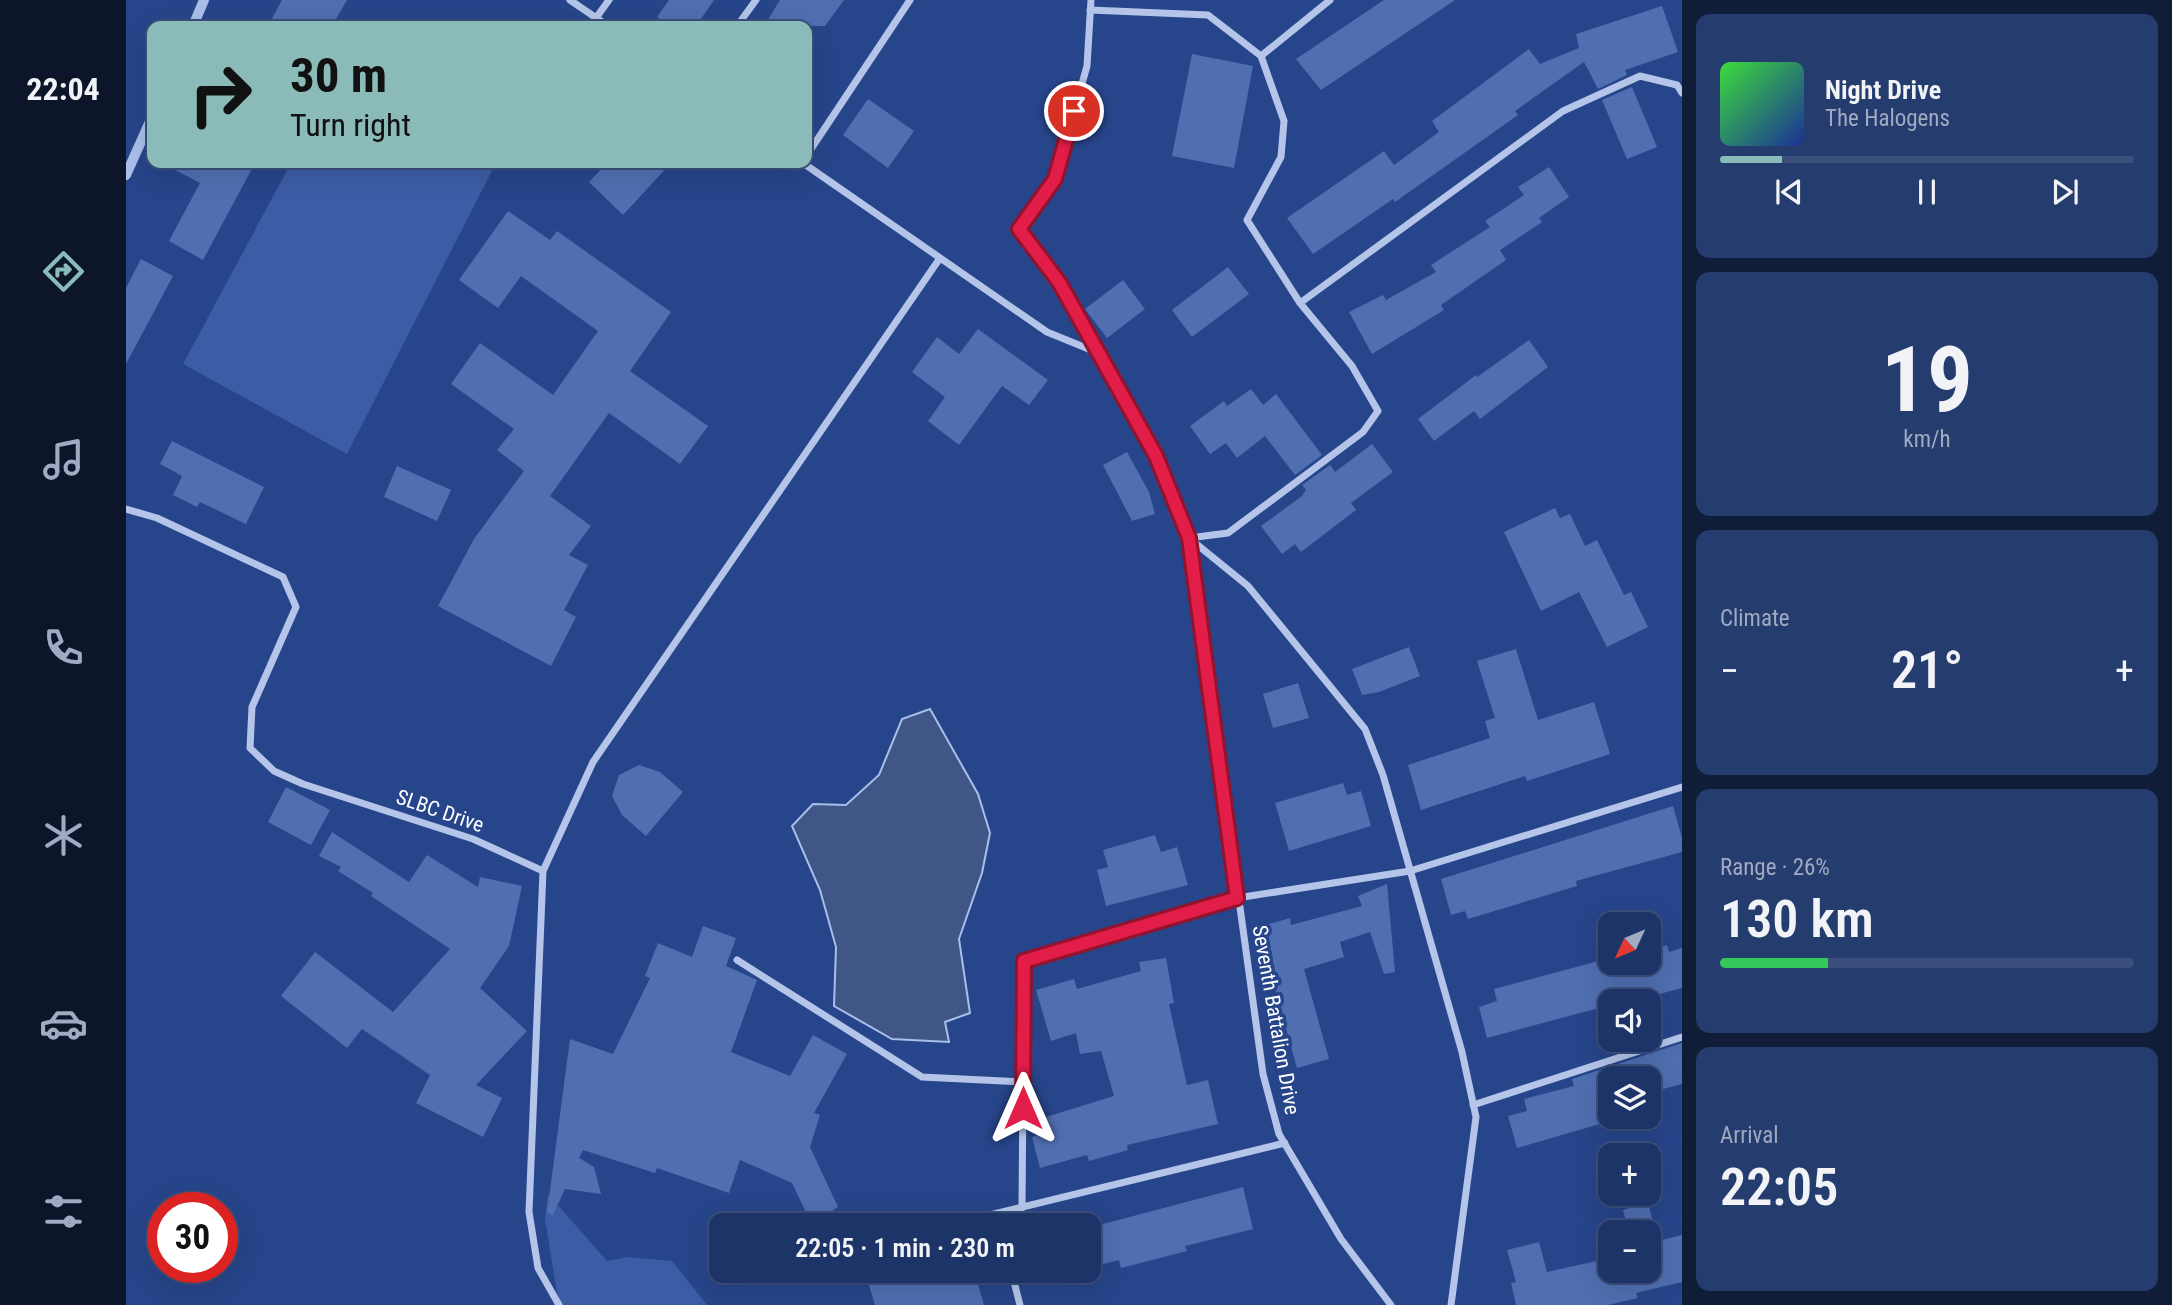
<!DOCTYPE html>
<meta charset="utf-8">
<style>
:root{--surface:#1d3468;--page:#253c6e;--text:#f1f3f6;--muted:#a0aac0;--line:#3b4f7c;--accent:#8bbbb9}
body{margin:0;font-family:"Roboto Condensed",sans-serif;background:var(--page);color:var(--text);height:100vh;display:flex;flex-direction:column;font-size:26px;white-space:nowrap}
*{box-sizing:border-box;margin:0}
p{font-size:23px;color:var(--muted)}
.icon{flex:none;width:38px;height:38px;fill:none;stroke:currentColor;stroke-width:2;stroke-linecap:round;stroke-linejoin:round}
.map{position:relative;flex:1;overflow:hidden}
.drawer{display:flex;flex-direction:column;gap:14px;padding:14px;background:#101d39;width:490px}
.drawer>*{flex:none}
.banner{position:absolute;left:21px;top:21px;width:665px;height:147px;border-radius:14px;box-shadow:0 7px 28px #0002,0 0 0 2px var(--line);background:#8bbbb9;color:#111;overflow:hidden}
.needle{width:46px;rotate:226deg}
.fabs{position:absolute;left:1472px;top:912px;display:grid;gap:14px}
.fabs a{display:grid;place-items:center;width:63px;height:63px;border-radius:14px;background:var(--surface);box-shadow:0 7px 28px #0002,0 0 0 2px var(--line);font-size:35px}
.speed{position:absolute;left:21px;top:1192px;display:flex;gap:14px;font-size:35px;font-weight:700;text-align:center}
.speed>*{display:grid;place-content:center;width:91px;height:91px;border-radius:50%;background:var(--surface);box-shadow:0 7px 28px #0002,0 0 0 2px var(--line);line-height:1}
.speed .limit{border:10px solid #d22;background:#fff;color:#111}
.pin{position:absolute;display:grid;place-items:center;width:60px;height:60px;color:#fff;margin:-30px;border:4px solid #fff;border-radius:50%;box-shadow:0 2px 7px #0007}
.me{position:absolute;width:77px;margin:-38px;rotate:0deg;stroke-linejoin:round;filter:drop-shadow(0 0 5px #0008)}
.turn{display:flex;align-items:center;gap:24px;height:147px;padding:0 28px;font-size:32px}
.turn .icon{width:91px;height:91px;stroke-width:2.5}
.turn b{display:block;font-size:49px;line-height:60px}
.big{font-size:52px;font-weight:600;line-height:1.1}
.drawer .widget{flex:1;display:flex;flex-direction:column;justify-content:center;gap:10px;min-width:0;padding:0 24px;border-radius:14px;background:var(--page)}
.drawer .dial{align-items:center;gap:0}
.dial b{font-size:91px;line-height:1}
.song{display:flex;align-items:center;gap:21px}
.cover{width:84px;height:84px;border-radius:10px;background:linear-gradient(135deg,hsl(120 70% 55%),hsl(230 70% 35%))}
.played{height:7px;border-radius:4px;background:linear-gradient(90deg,var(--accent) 15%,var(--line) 15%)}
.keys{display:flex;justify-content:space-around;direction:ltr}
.heat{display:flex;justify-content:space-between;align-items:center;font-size:38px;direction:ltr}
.charge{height:10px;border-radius:5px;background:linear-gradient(90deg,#34c759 26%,var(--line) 0)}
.trip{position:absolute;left:583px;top:1213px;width:392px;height:70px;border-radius:14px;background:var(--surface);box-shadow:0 7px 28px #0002,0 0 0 2px var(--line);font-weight:600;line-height:70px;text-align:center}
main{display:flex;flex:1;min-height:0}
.dock{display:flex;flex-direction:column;width:126px;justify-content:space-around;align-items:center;background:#0c152a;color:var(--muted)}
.dock .icon{width:49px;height:49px}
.dock .active{color:var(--accent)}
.dock b{font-size:32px;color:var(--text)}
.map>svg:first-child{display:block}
.green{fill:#3c5da6}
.water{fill:#405687;stroke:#a9bfea;stroke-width:2}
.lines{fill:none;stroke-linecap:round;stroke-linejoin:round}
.stream{stroke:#a9bfea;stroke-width:10}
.building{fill:#506fb1}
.street{stroke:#b4c5e9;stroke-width:7}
.route-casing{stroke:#92132f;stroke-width:18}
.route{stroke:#e11d48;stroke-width:12}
.labels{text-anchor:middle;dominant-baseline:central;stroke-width:7;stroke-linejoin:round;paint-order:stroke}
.street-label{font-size:21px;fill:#fff;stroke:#27458a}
</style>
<main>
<nav class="dock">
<b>22:04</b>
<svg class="icon active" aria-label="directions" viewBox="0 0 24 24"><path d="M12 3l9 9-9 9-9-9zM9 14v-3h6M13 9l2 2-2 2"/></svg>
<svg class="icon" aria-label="music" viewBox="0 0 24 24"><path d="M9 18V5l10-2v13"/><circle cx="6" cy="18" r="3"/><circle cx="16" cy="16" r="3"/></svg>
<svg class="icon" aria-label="phone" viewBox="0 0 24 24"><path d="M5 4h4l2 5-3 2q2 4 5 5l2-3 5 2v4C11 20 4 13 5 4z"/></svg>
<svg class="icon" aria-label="climate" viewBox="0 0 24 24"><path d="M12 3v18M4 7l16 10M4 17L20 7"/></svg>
<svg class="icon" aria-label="car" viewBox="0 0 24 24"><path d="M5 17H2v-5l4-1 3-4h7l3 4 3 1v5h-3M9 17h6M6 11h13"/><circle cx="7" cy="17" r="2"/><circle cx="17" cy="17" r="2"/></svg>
<svg class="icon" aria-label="filters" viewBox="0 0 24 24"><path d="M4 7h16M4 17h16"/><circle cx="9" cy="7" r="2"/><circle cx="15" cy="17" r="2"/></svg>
</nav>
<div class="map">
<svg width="1556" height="1305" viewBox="0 0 1556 1305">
<rect width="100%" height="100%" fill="#27458a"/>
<path class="green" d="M165 163H370L221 454 57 364Z
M422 1194 481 1261 502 1257 546 1261 581 1305H433L419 1219Z"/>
<path class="water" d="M804 709 852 794 864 833 856 873 833 939 844 1013 819 1022 823 1042 766 1039 708 1006 710 947 694 890 666 826 687 804 720 805 753 775 776 719Z"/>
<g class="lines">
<path class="stream" d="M67 26 78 0
M0 175 26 117"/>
</g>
<path class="building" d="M156 0H221L206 26H142Z
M543 0H588L570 26H545L531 17Z
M654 0H718L699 26H638Z
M1258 0H1329L1195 90 1170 59Z
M1536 6 1552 52 1499 70 1501 75 1472 89 1458 62 1389 111 1392 115 1361 137 1269 202 1267 199 1187 254 1161 218 1258 151 1268 165 1313 132 1306 121 1403 49 1414 64 1453 48 1450 34Z
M1066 54 1127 66 1108 168 1046 156Z
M1506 87 1531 147 1501 159 1476 100Z
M742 99 788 131 762 168 717 135Z
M36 163H129L77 260 43 241 74 183Z
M481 163H545L497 215 463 182Z
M1423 167 1443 197 1413 218 1416 222 1374 250 1380 260 1315 305 1318 310 1246 354 1223 312 1257 295 1260 300 1310 272 1305 265 1364 227 1359 221 1398 195 1392 187Z
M382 211 424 240 431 231 545 312 504 371 582 426 554 464 483 413 424 496 465 526 443 555 462 565 438 610 450 617 425 666 312 606 348 539 398 471 371 450 388 429 325 384 354 343 427 395 472 331 395 276 372 308 333 280Z
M15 259 47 276 0 364V288Z
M1102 267 1123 294 1066 337 1046 310Z
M997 280 1019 309 981 338 959 309Z
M852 329 922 380 903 405 876 386 833 445 802 421 819 397 786 372 811 337 833 354Z
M1403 340 1422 367 1354 419 1348 411 1308 441 1292 419 1350 375 1351 377Z
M1125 389 1137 405 1150 394 1196 455 1169 475 1139 436 1111 458 1100 443 1084 454 1064 426 1098 401 1101 406Z
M46 441 138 487 120 524 74 502 71 507 47 495 56 476 34 464Z
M1246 444 1267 472 1225 503 1230 510 1175 552 1169 544 1156 554 1135 526 1176 496 1180 490 1176 485 1204 465 1209 472Z
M1001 452 1023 492 1029 514 1006 521 977 465Z
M271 466 325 490 311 521 258 497Z
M1429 508 1434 518 1444 514 1459 546 1471 540 1498 595 1505 592 1522 627 1481 647 1453 592 1415 611 1378 532Z
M1283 647 1294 676 1253 692 1236 695 1226 669Z
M1390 649 1412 720 1468 702 1484 754 1401 781 1399 776 1295 810 1282 765 1364 738 1359 721 1369 718 1351 661Z
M1172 683 1183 718 1147 728 1137 694Z
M513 765 534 772 557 792 520 836 496 815 486 796 493 775Z
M1217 783 1221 795 1235 791 1245 826 1163 851 1149 803Z
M160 787 204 810 185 845 142 822Z
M1547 806 1556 838V852L1450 881 1451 886 1342 919 1339 911 1325 915 1315 879Z
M206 832 283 882 301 855 352 887 354 877 396 886 383 946 354 988 401 1031 350 1085 376 1098 357 1137 290 1103 304 1075 236 1029 221 1048 155 996 189 952 267 1012 324 949 245 896 247 893 212 871 215 867 193 856Z
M1029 835 1035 852 1051 847 1062 885 980 906 971 870 982 867 977 850Z
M1261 884 1269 972 1258 974 1244 932 1214 942 1218 957 1178 969 1203 1059 1171 1068 1132 927 1164 918 1165 925 1236 906 1232 896Z
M577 926 610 938 600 966 631 980 605 1052 664 1076 687 1035 721 1054 688 1113 694 1115 684 1147 712 1207 707 1210 714 1225H686L666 1183 614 1160 603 1193 531 1168 529 1173 457 1150 453 1158 468 1167 475 1194 439 1189 427 1215 421 1213 444 1039 487 1054 524 978 519 976 532 943 566 957Z
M1541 945 1543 952 1556 948V988L1522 997 1484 1001V1005L1361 1038 1353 1007 1371 1001 1368 989 1480 959 1484 962H1522V950Z
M1040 958 1048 1003 1043 1004 1061 1085 1082 1080 1092 1124 1001 1145 1002 1150 963 1161 961 1155 914 1168 906 1137 924 1131 920 1117 988 1096 975 1051 954 1054 950 1033 925 1041 910 990 948 979 951 989 1015 971 1013 962Z
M1556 1043V1084L1522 1093V1078H1484V1121L1391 1148 1382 1116 1401 1111 1398 1099 1448 1086 1446 1079Z
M1117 1187 1127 1229 1059 1246 1061 1251 995 1268 993 1260 962 1268V1228Z
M1522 1203 1532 1241 1556 1235V1282L1510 1293 1512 1298 1482 1305H1390L1385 1283 1390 1282 1381 1250 1413 1242 1421 1272 1484 1258V1270H1522V1232H1503L1497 1210Z
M770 1270H848L858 1305H749L741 1279Z"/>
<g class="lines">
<path class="street" d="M444 0 482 26
M965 0 961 66 929 179 893 229 933 282 1030 456 1063 538 1137 1074 1153 1134 1215 1239 1265 1305
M964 10 1082 15 1135 56 1204 0
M470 18 483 0
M611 26 630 0
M681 155 784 0
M677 163 921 332 970 352
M1174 303 1437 111 1514 76 1551 85 1556 93
M0 509 31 518 157 577 170 607 126 707 124 748 148 771 177 784 347 839 417 871 403 1212 412 1268 433 1305
M1063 538 1122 586 1239 729 1257 775 1336 1052 1350 1117 1325 1305
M1063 538 1102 533 1237 432 1252 411 1226 366 1174 303 1121 220 1155 157 1158 121 1135 56
M417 871 467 762 814 258
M611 960 796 1077 897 1082
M1347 1105 1556 1037
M896 1208 898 961 1111 898 1284 871 1556 787
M823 1225 1159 1143
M885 1270 894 1305"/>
</g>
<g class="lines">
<defs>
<path id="route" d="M897 1108 898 961 1111 898 1063 538 1030 456 933 282 893 229 929 179 948 111"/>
</defs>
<use href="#route" class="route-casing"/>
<use href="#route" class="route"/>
</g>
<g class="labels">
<g class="street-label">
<text transform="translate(314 811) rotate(19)">SLBC Drive</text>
<text transform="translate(1150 1020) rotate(80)">Seventh Battalion Drive</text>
</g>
</g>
</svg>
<div class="fabs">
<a><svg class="needle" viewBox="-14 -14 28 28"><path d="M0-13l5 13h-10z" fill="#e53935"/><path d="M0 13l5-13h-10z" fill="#a0aac0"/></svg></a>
<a><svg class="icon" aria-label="sound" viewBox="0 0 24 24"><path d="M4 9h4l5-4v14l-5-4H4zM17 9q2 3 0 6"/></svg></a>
<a><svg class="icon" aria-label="layers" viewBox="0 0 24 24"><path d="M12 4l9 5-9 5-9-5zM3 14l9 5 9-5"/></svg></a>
<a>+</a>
<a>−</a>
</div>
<div class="speed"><div class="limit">30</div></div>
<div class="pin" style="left:948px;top:111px;background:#d93025"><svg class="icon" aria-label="arrive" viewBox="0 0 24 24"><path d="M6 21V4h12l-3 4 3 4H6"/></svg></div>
<svg class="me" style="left:897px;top:1108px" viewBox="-20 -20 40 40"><path d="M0-17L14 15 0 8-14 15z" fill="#e11d48" stroke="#fff" stroke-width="4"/></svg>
<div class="trip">22:05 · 1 min · 230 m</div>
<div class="banner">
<div class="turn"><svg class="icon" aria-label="right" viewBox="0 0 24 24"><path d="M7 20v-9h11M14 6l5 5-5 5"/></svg><div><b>30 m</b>Turn right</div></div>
</div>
</div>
<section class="drawer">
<div class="widget">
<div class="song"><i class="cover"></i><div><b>Night Drive</b><p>The Halogens</p></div></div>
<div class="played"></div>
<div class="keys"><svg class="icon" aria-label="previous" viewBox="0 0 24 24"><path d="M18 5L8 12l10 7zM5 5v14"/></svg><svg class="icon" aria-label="pause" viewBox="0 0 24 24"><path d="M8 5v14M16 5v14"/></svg><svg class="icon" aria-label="next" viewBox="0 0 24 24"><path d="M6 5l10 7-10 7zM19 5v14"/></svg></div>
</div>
<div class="widget dial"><b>19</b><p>km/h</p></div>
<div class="widget"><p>Climate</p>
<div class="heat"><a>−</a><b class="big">21°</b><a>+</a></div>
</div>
<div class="widget"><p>Range · 26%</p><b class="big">130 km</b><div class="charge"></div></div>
<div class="widget"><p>Arrival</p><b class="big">22:05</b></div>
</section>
</main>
